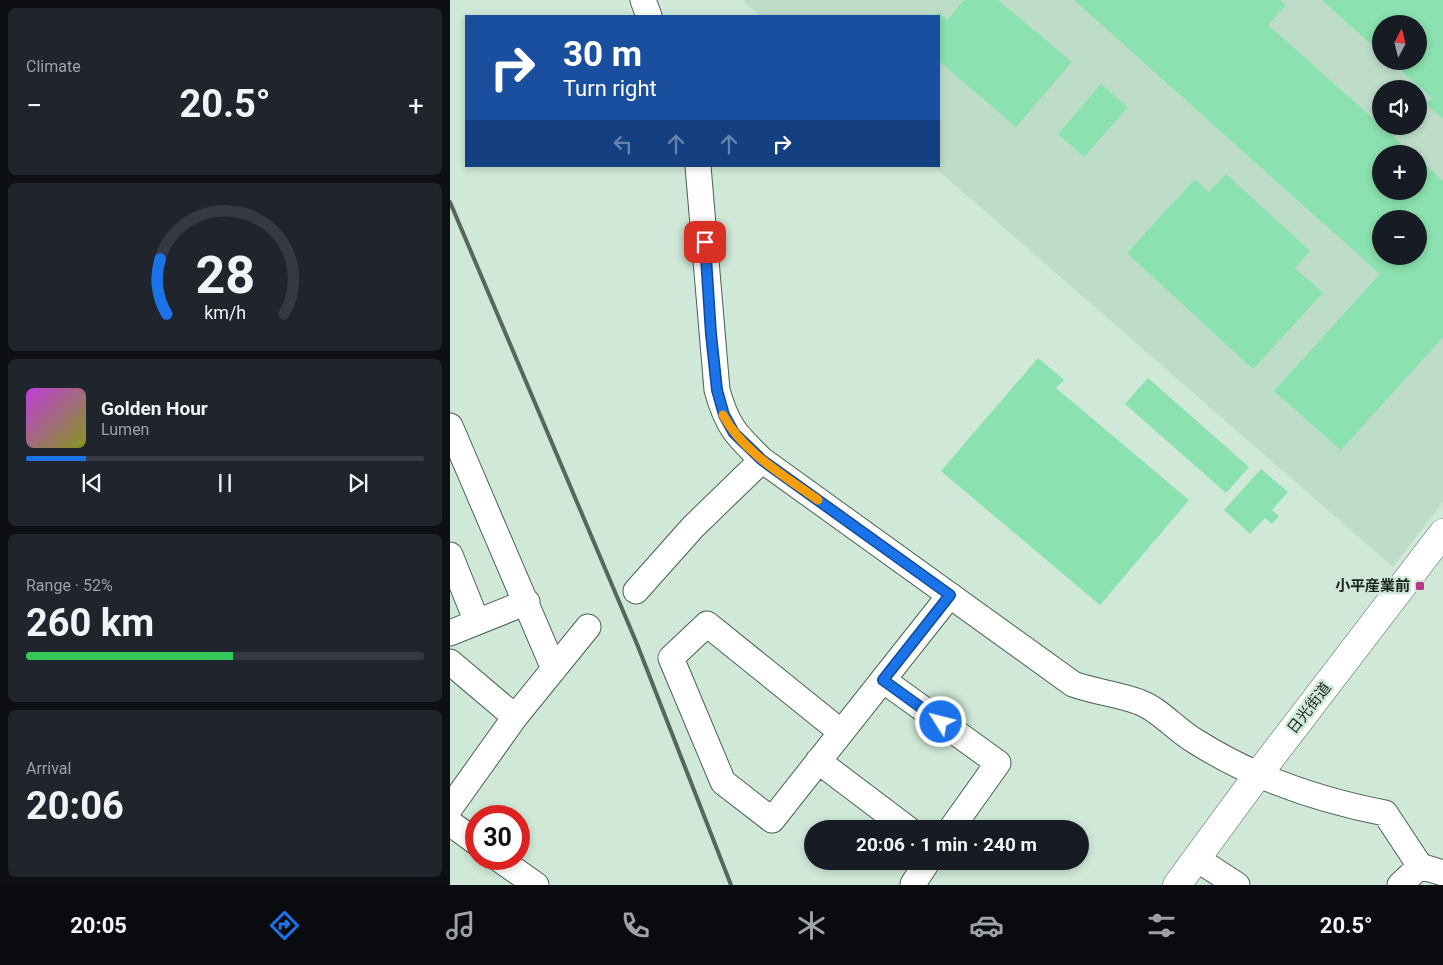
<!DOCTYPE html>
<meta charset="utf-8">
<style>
:root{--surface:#171b24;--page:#20242c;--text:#f1f3f6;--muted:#9ea1a6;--line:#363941;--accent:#1a73e8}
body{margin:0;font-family:Roboto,"Noto Sans JP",sans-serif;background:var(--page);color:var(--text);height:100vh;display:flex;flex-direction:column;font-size:19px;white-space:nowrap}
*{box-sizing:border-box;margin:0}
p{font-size:16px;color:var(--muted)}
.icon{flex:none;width:28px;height:28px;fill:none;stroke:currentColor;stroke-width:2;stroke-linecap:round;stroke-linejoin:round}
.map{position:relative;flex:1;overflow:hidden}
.sheet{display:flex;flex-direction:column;gap:8px;padding:8px;background:#0d0f14;width:450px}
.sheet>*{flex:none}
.top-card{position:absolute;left:15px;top:15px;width:475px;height:152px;border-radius:0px;box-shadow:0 2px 8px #0003;background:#1a4fa0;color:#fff;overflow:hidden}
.needle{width:32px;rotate:7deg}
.buttons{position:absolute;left:922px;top:15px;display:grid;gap:10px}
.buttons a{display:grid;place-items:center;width:55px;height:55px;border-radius:50%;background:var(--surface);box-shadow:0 2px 8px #0003;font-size:25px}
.speed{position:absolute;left:15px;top:805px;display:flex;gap:10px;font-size:25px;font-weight:700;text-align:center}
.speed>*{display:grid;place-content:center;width:65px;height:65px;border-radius:50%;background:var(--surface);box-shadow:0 2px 8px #0003;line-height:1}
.speed .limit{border:8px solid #d22;background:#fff;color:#111}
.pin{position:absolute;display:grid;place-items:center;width:42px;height:42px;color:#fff;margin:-21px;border-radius:10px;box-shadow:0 2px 8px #0006}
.me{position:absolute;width:55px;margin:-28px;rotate:306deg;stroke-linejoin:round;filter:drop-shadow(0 0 4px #0008)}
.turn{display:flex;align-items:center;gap:18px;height:105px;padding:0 15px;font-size:22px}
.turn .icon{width:65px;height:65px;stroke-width:2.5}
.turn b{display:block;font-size:35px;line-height:42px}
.lanes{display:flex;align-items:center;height:48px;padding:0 15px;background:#0003;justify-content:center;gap:25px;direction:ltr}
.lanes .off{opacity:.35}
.big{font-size:38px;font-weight:700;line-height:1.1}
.sheet .tile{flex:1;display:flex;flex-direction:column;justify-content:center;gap:8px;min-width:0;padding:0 18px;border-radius:8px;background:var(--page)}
.sheet .dial{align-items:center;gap:0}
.dial svg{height:130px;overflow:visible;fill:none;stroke:var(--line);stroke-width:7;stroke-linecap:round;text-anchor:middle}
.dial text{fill:var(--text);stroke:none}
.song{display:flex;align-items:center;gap:15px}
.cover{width:60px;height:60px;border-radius:8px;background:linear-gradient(135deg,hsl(290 70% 55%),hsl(70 70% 35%))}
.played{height:5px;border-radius:2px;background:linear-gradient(90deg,var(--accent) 15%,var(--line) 15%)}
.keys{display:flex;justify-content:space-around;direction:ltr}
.heat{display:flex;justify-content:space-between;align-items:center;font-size:28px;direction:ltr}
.charge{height:8px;border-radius:4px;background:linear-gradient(90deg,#34c759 52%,var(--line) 0)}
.trip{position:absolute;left:354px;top:820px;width:285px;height:50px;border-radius:25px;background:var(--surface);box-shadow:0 2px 8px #0003;font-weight:700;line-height:50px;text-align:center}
.menu{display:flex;height:80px;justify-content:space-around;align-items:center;background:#090b0e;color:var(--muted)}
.menu .icon{width:35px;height:35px}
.menu .selected{color:var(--accent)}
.menu b{font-size:22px;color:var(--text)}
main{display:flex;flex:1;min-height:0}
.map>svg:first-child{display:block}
.built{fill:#beddc9;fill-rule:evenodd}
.building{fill:#8be1af;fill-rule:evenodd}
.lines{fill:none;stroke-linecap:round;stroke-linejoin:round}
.minor-casing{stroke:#4b6153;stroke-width:27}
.major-casing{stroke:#4b6153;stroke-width:29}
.minor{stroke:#fff;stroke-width:25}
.major{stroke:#fff;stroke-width:28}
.rail{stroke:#58675e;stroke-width:4}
.route-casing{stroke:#114b97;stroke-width:12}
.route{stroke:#1a73e8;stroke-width:9}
.slow{stroke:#f59e0b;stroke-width:9}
.poi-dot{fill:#b53786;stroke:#cfe8d8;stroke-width:2}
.labels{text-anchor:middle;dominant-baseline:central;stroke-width:5;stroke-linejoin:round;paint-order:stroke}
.poi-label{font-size:15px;font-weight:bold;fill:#1a231e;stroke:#cfe8d8;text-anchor:end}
.street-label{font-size:15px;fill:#1a231e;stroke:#cfe8d8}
</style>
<main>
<section class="sheet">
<div class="tile"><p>Climate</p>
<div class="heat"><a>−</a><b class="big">20.5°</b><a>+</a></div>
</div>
<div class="tile dial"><svg viewBox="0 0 100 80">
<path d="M14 69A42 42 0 1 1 86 69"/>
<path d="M14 69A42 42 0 0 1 10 35" stroke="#1a73e8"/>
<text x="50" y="56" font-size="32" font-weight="700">28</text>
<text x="50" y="72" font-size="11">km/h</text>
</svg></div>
<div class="tile">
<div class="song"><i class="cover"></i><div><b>Golden Hour</b><p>Lumen</p></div></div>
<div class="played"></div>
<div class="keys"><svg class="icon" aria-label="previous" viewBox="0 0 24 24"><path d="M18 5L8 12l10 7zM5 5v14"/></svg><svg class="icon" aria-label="pause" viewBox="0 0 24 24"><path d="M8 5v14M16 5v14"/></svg><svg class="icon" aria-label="next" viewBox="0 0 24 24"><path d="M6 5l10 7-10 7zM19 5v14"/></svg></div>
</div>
<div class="tile"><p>Range · 52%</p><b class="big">260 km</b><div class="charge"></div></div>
<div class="tile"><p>Arrival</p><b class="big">20:06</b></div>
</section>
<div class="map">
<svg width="993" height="885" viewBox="0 0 993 885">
<rect width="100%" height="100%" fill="#cfe8d8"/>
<path class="built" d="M295 0H993V502L943 567 483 166H489V16H310L294 2ZM931 24H969V61H931ZM931 89H969V126H931ZM931 154H969V191H931ZM931 219H969V256H931Z"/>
<path class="building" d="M514 0H548L622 62 566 127 489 61V16H485L488 12 497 20Z
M624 0H830L836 5 818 25 963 154H931V191H969V159L993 181V337L891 450 824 391 930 274ZM931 219H969V256H931Z
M872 0H993V119L976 104 982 98 941 61H969V24H931V53Z
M651 84 678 107 634 157 608 134Z
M776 174 860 251 845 268 873 293 803 369 677 253 745 179 759 192Z
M588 358 614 380 606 388 739 500 650 605 491 471Z
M698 378 799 467 776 493 675 404Z
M811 469 838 492 822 510 829 516 822 524 815 518 800 534 774 510Z"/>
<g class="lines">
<defs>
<path id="minor" d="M193 0 199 16
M248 166 267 390C277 426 286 435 312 460L623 684C645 692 668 694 689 702 709 709 726 730 745 741 803 778 868 800 935 813L970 866 993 873
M0 426 104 669
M0 555 27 622
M186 591 243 527 312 460
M0 633 77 602
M0 662 65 717
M433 680 548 763 501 829
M391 732 257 624 221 658 273 782 322 820 500 595
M368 761 458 829
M0 808 65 717 138 627
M0 823 26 842
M49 859 86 885
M747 859 787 885
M463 884 478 861
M950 885 970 866"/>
<path id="major" d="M727 885 807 776 993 533"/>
</defs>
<use href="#minor" class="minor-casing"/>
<use href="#major" class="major-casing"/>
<use href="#minor" class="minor"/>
<use href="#major" class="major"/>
<path class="rail" d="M0 202 187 644 281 885"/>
</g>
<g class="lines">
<defs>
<path id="route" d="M255 242 261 334 267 390 274 415 284 433 312 460 500 595 433 680 491 722"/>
</defs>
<use href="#route" class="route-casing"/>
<use href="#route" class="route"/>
<path class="slow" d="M273 415C294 453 333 475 368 500"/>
</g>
<rect class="poi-dot" x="965" y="581" width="10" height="10" rx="2.5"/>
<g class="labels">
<g class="poi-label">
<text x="960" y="586">小平産業前</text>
</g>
<g class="street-label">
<text transform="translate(859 708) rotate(-52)">日光街道</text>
</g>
</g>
</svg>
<div class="buttons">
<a><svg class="needle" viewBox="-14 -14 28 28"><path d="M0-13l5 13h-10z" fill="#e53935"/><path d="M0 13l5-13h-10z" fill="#9ea1a6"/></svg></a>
<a><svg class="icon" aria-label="sound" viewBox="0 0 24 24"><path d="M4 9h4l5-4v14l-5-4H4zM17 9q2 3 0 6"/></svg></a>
<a>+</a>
<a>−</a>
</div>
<div class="speed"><div class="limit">30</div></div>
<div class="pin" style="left:255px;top:242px;background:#d93025"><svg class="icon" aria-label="arrive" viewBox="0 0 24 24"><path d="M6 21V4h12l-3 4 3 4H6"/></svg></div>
<svg class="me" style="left:491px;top:722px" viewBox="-20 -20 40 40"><circle r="17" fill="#1a73e8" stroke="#fff" stroke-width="3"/><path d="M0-11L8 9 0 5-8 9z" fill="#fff"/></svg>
<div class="trip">20:06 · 1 min · 240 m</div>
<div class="top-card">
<div class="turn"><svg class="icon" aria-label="right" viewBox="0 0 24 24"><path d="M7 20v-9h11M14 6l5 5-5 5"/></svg><div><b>30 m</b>Turn right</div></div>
<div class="lanes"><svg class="icon off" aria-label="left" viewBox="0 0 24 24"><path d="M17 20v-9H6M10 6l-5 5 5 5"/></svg><svg class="icon off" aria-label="ahead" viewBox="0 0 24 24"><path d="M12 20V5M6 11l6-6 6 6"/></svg><svg class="icon off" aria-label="ahead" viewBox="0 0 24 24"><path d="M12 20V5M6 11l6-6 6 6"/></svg><svg class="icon" aria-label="right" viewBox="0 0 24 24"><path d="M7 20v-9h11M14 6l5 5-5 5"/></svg></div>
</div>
</div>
</main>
<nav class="menu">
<b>20:05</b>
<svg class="icon selected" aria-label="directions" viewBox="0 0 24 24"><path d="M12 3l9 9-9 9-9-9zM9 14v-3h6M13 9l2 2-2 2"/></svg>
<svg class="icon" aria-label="music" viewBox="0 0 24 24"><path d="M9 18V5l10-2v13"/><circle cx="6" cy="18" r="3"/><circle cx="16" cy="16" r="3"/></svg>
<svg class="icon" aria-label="phone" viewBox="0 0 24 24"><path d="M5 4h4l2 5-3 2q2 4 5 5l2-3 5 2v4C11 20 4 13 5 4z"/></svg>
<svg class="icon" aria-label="climate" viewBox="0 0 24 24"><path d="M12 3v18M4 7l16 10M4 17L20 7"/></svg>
<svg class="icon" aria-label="car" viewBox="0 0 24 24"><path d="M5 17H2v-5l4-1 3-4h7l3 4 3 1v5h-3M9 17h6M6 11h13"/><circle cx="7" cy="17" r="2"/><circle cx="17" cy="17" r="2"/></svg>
<svg class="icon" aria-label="filters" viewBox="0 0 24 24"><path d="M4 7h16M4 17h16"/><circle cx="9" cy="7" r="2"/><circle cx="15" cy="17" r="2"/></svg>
<b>20.5°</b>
</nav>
